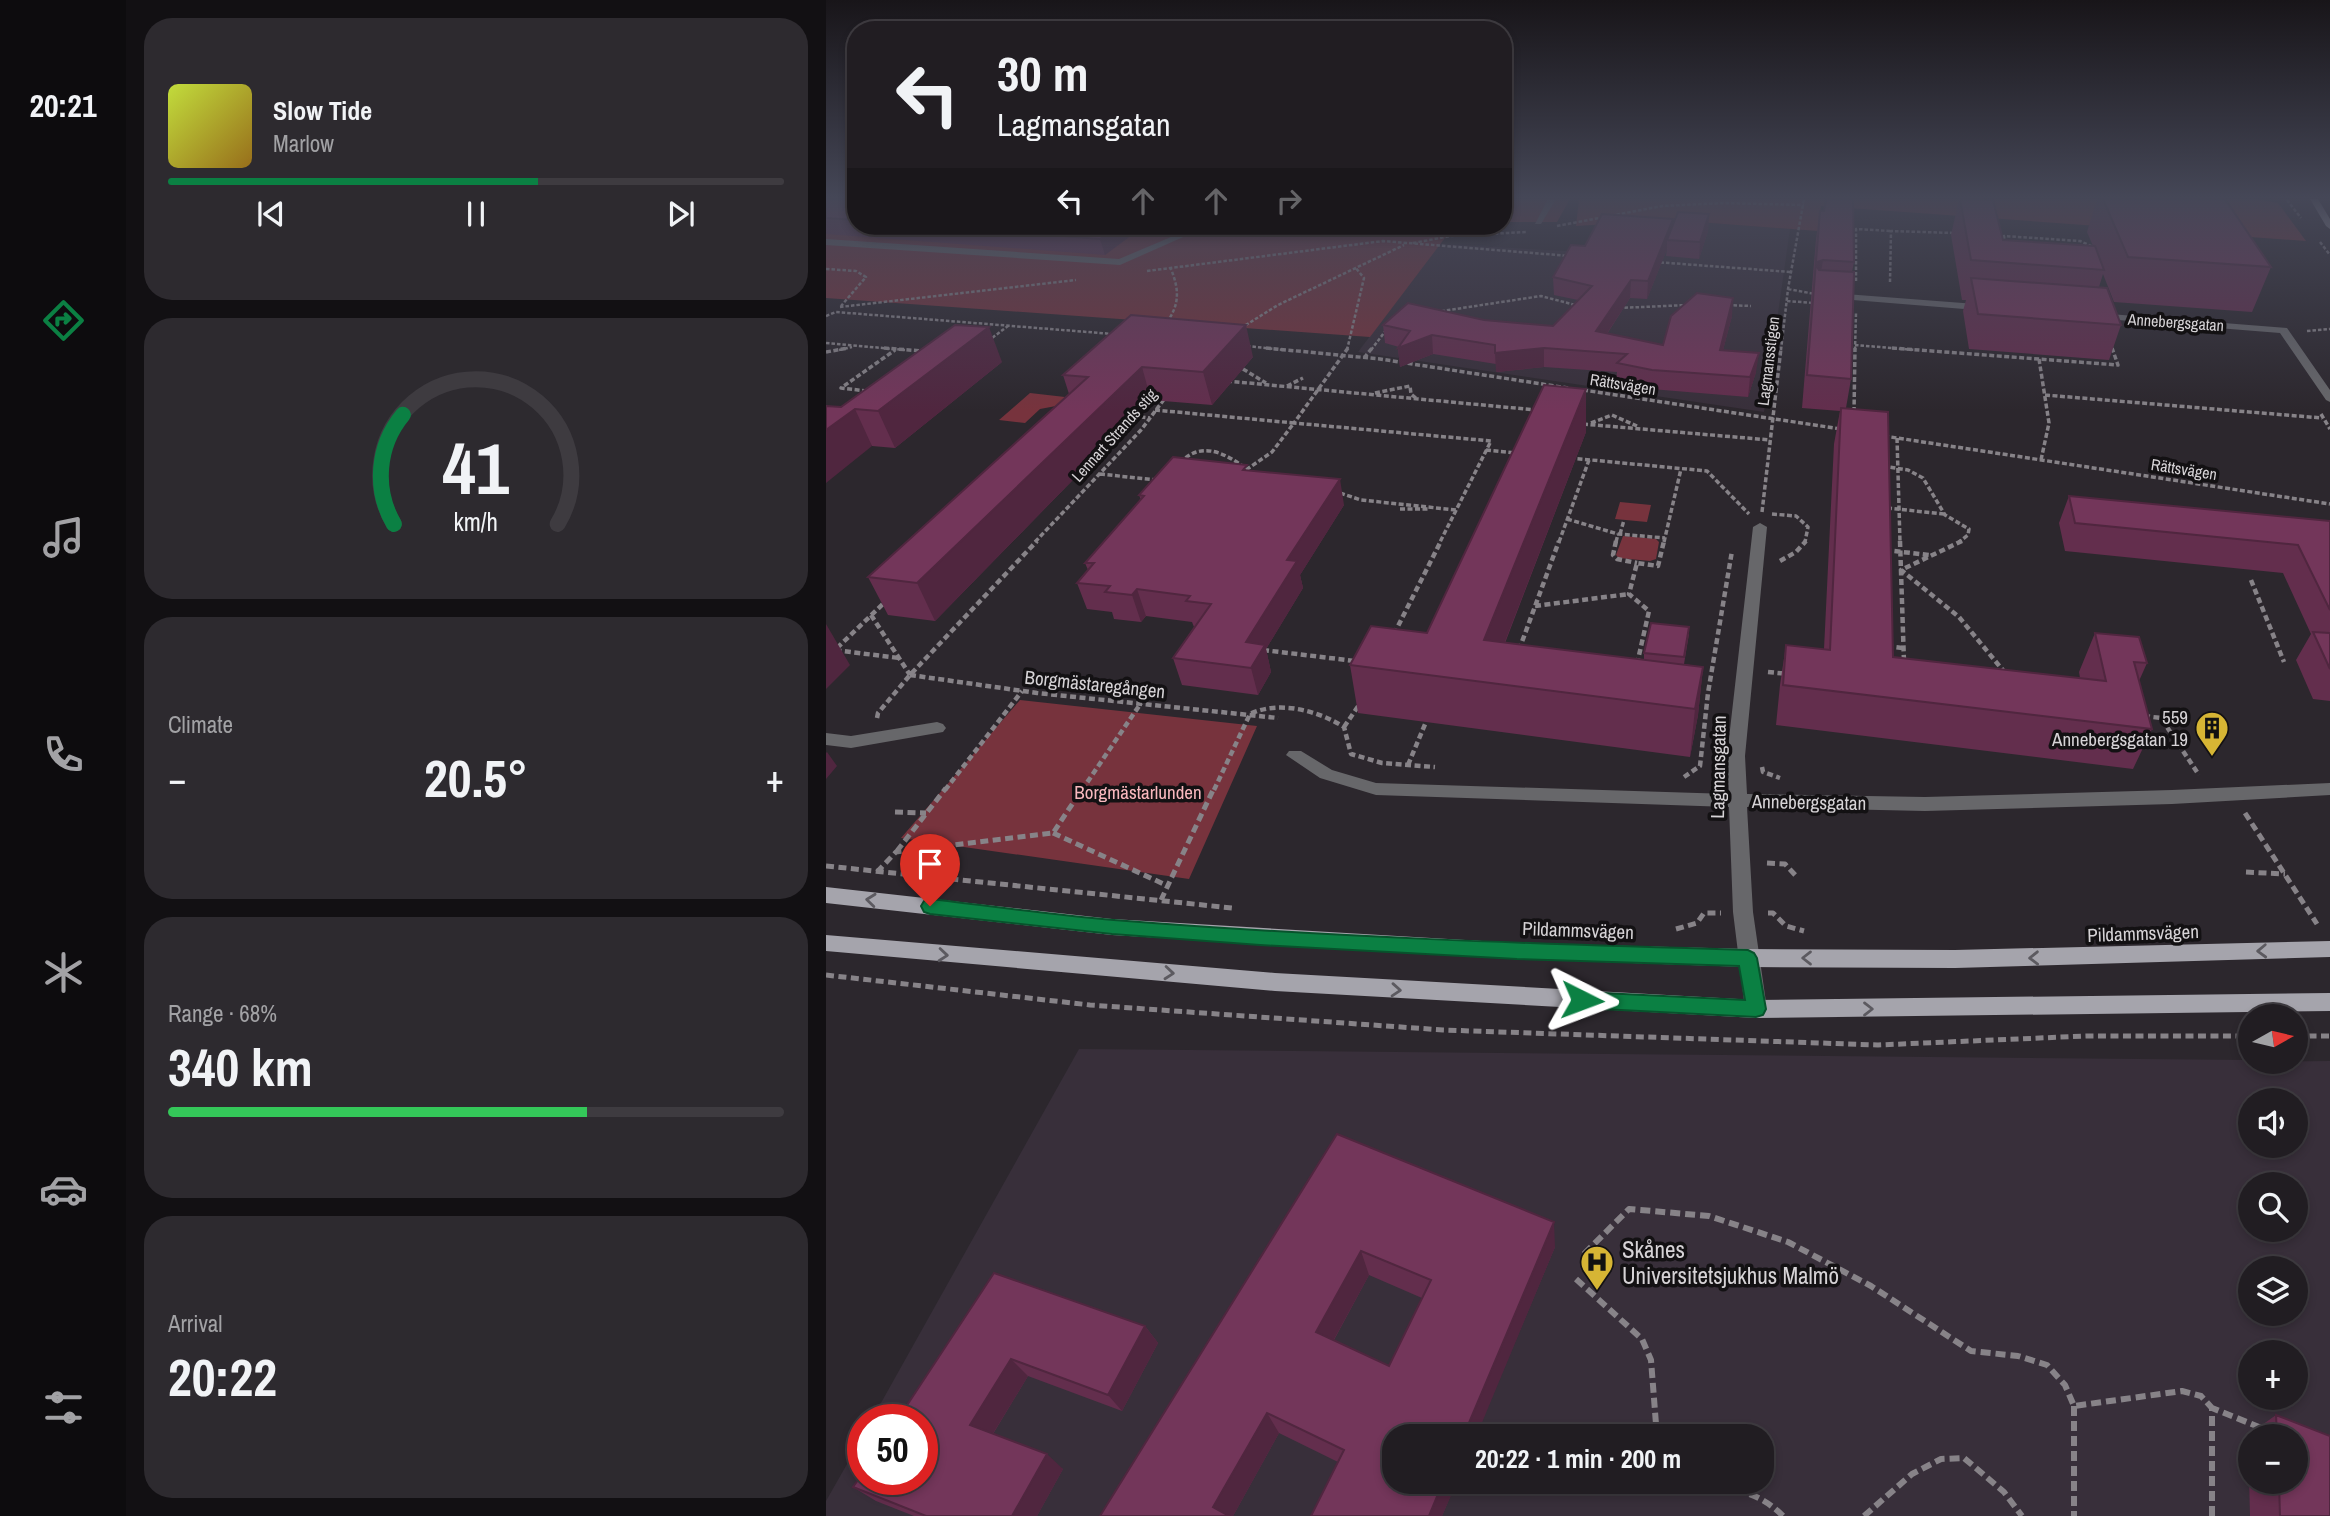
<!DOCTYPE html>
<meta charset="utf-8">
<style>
:root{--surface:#211d22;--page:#2d2a2f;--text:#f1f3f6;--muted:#a2a2a5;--line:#3e3b40;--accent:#0b8043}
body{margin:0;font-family:"Archivo Narrow",sans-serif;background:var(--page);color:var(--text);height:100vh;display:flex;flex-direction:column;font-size:26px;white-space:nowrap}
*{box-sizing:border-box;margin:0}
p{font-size:23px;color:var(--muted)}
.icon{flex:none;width:38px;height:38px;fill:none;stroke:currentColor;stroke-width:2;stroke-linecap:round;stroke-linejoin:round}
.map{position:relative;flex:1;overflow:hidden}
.panel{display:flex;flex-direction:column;gap:18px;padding:18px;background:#121013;width:700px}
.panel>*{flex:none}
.guide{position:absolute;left:21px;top:21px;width:665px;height:214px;border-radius:28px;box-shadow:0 4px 10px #0003,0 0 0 2px var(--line);background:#211d22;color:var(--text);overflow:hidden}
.needle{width:46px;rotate:82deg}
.controls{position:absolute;left:1412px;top:1004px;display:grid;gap:14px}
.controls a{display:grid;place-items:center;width:70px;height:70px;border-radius:50%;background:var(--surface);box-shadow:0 4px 10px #0003,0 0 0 2px var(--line);font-size:35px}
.speed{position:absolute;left:21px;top:1404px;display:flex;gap:14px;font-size:35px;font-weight:700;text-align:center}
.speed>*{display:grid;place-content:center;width:91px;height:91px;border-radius:50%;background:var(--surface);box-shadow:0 4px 10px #0003,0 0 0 2px var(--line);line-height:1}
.speed .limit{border:10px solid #d22;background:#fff;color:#111}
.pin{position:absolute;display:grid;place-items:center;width:60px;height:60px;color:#fff;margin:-72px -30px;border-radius:50% 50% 50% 0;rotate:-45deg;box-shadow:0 0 7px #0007}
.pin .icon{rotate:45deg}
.me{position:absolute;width:77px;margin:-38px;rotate:93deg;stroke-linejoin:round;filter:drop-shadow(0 0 5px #0008)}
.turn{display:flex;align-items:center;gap:24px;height:147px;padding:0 35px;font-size:32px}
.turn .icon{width:91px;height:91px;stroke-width:2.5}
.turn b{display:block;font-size:49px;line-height:60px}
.lanes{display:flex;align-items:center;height:66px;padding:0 35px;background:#0003;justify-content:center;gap:35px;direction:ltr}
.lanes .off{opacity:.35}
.big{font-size:52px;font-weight:800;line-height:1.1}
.panel .tile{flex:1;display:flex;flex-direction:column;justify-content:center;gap:10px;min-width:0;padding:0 24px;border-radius:28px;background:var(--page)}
.panel .dial{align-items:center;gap:0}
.dial svg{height:182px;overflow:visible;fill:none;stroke:var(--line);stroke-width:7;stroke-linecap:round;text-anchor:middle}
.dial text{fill:var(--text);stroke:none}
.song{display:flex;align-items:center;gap:21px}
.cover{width:84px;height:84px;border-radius:10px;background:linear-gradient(135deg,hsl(70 70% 55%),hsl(40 70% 35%))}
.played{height:7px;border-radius:4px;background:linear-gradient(90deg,var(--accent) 60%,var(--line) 60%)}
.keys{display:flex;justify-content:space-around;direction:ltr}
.heat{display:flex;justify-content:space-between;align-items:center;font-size:38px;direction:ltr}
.charge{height:10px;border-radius:5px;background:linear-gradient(90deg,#34c759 68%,var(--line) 0)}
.trip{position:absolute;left:556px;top:1424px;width:392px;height:70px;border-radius:28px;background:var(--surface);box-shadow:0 4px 10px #0003,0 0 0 2px var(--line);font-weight:800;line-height:70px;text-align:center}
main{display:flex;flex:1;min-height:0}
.dock{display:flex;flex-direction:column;width:126px;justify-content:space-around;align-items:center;background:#0d0c0e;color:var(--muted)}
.dock .icon{width:49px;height:49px}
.dock .current{color:var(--accent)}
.dock b{font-size:32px;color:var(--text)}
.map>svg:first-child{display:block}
.built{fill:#382f3a;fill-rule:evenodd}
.green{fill:#77333d}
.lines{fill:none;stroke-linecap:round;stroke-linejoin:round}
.path-far4{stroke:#878388;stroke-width:2.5;stroke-dasharray:3.5 2;stroke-linecap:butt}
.path-far3{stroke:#878388;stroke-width:3.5;stroke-dasharray:5 2.5;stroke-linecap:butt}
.path-far2{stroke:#878388;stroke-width:4.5;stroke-dasharray:6 3.5;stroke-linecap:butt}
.path-far1{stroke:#878388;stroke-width:5;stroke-dasharray:8 4.5;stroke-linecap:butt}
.path{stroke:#878388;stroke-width:6;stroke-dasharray:10 5;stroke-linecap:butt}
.minor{fill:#67676a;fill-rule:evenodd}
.major{fill:#a5a4ac;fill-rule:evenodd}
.wall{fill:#632e4d;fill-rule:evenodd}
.shaded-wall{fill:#50263f}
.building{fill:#73365a;stroke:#50263f;stroke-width:2;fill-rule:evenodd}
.oneway{stroke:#5c5a60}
.route{fill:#0b8043;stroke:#07532c;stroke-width:2}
.labels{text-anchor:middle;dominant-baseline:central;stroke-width:7;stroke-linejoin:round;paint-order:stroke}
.far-street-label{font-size:16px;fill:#d6d3d6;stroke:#131113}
.street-label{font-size:19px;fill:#d6d3d6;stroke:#131113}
.poi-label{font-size:19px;fill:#d6d3d6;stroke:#131113;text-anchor:end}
.park-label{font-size:19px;fill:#f9b8be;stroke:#131113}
.near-poi-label{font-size:23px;fill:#d6d3d6;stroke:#131113;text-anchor:start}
</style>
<main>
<nav class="dock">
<b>20:21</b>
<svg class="icon current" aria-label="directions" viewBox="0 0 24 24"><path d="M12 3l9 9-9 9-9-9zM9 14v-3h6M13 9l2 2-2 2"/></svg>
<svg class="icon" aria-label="music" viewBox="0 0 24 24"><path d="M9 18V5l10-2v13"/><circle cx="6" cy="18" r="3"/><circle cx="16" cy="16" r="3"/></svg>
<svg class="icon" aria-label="phone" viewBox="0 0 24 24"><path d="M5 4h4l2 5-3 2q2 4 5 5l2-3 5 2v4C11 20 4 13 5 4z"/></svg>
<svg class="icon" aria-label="climate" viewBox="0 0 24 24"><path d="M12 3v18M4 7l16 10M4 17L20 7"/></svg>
<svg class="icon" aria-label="car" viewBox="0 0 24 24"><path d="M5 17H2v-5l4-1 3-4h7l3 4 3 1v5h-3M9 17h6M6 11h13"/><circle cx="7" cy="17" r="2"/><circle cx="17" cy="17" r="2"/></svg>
<svg class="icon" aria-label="filters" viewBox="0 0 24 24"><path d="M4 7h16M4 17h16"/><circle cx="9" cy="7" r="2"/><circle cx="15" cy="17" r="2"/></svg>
</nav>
<section class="panel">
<div class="tile">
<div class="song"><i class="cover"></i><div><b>Slow Tide</b><p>Marlow</p></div></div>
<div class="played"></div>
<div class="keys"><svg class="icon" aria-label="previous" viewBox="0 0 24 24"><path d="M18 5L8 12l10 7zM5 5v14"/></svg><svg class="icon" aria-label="pause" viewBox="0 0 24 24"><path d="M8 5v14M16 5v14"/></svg><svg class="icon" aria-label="next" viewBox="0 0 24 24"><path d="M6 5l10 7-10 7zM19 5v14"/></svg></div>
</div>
<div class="tile dial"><svg viewBox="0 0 100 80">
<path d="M14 69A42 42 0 1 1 86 69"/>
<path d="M14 69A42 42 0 0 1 18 21" stroke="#0b8043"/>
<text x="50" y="56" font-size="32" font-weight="700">41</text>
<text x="50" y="72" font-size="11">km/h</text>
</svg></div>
<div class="tile"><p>Climate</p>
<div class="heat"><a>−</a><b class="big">20.5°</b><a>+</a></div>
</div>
<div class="tile"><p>Range · 68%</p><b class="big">340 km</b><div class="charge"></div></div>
<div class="tile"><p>Arrival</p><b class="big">20:22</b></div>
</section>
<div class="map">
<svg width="1504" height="1516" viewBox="0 0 1504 1516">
<rect width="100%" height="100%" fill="#2c272d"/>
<path class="built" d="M845 220 964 229 938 412 532 352 614 244 758 252Z
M253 1049 1424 1060V1062L1504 1061V1516H0V1501L37 1436V1479H96V1419H46ZM1424 1101H1470V1146H1424ZM1424 1185H1470V1230H1424ZM1424 1269H1470V1314H1424ZM1424 1353H1470V1398H1424ZM569 1437H936V1482H569ZM1424 1437H1470V1482H1424Z"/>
<path class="green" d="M0 199 30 226H628L544 337 0 298Z
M677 199H744L731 222H677Z
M753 199H1429L1452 203 1480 241 995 206 992 231 845 220 750 226Z
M204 393 239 397 230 406 214 409 199 423 173 420Z
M794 502 825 505 821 522 789 519Z
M797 536 830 539 833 542 830 559 824 561 793 558 790 555Z
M194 700 431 726 363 879 75 838Z"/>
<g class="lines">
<path class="path-far4" d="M1461 200 1475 218
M731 226 836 206 897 203 978 205
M1494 242 1504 255
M587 243 625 236 700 232
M1179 244 1178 236 1254 241 1265 246
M829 262 965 272
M0 269 30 271 40 277 15 306
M321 271 557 241 744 256
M1030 281V229L1065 231
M1064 282 1065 231 1128 233
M962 289 989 294
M961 301 988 303
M902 305 925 306
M14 307 250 280
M793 308 862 305
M610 312 715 296 753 306
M0 316 10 312 287 334
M341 322C354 304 353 289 345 269
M415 328 452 305 578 245
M1481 331 1504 329
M162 341 182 326
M0 343 79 350
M1285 344 1287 350
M1029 345 1089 350
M421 346 458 350
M13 350 26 347
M521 350 538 278 529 267
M545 350 561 329
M955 350 962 289 978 199
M1029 350 1030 313"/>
<path class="path-far3" d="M58 348 96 351
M440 348 554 359 742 388
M522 348 468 423 665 441 614 542
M1066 348 1292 365 1286 348
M0 352 22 348
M538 358 546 348
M1213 359 1223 423 1215 460
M417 369 440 383
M401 381 710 410
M461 386 477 378
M757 390 1015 429
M41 391 15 388 69 350
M549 393 584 386 585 394 591 399
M1219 395 1496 418
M329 410 468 423 446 452 417 472
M1028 412 1029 348
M1495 414 1504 429
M307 416 324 418
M765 423 786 415 811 426
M757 424 944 440
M1058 436 1504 504
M1071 438 1074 542
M660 450 690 453
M744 458 881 471 923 514
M354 463C374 441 398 452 419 468
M1057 466 1082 470 1097 478 1119 515 1143 529 1142 535 1133 542
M274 474 330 480
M514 493 535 500 630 510
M1061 508 1118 514
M574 509H604
M936 512 955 348
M946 514 970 516 982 527 979 542
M741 519 792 534 839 538
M794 534 798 520
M209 542 315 430 339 398
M733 542 763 460
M790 542 792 534
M838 542 855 469"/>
<path class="path-far2" d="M790 541 787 555 791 559 811 563
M1074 541 1078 662
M1136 541 1075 570 1133 617 1180 674
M1059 550 1103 555
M954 561 970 552 980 541
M1425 580 1458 662
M709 606 803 594
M45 615 84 675
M568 634 615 541
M1061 646 1077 648
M11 648 60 601
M0 649 73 658
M437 650 529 661
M693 650 733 541
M811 664 823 611 803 594 811 563 832 566 838 541
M942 672 962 674
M84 675 211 693 452 718
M1318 716 1335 718 1373 775
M51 718 52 713 84 675 211 541
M518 727 533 705
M582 765 600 722
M936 767 937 772 954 778
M858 777 874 766 882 693 906 551
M119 790 196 691
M256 790 315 703
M388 790 424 714C453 700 493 711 518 727L525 754 556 763 609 767"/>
<path class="path-far1" d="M69 812 100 813
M1419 813 1491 924
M227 833 342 886
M71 851 120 788
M941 863 959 864 970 876
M0 866 406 908
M51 872 70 852 227 833 257 788
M1420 872 1459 874
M335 900 388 788
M942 913H947L960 926 978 931
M850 929 871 923 878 913H895
M0 975 264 1005 617 1030 1052 1045 1260 1036H1424
M1470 1036H1504"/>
<path class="path" d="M758 1254 803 1209 883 1216 962 1242 1045 1286 1145 1351 1192 1356 1221 1365 1239 1385 1248 1406 1356 1391 1375 1396 1386 1408
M750 1279 816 1339 825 1360 831 1437
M1248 1406V1516
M865 1482C902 1490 928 1487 957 1516
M1038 1516 1086 1474 1115 1459 1138 1458 1178 1492 1196 1516
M1386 1516V1408L1438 1429"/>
<path class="minor" d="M722 199H730L715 224H709Z
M371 226H382L294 265 0 245V239L293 259Z
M1006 293 1163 305 1168 308 1163 311 1002 298V294Z
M1271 313 1461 328 1504 390V402L1500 400 1454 333 1267 318V314Z
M934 523 941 527 919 756 921 794 1099 797 1346 790 1504 783V795L1346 804 1099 811 921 807 927 912 941 1009 938 1016 930 1018 922 1016 919 1009 907 912 903 807 550 795 494 778 460 755 463 751H475L506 770 550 783 903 794 901 756 927 527Z
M111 722 117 724 120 728 117 732 25 748 0 745V733L25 736Z"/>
<path class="major" d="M1484 199H1492L1504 219V229L1500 226Z
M0 887 286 919 690 943 922 949 1129 950 1504 941V957L1129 968 922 967 690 959 286 935 0 903Z
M0 935 449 973 930 1000 1504 993V1011L930 1018 449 991 0 951Z"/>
</g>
<path class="wall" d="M0 199H30V226H318L279 255 0 234Z
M1133 199 1177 240 1267 246 1261 232 1271 199H1399L1445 267 1426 312 1288 302 1277 274 1273 287 1295 325 1283 360 1143 349 1137 311 1140 300H1136L1125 235Z
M994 211 1028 262 1026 272 1025 379 1020 408 1067 657 1254 678 1253 672 1269 633 1321 663 1313 681 1326 729 1307 769 950 725 954 685 960 645 998 649 1008 444 1014 411 976 408 990 239Z
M883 214 882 231 873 259 840 256 841 249 821 299 804 298 781 334 837 345 906 316 897 350 930 372 922 397 825 389 790 382 791 372 718 367 670 372V364L607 354 574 367 572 348 573 347 559 343 557 325 658 320 727 326 752 300 728 295 727 277 759 246 847 226Z
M305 315 427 357 386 405 325 400 109 621 62 615 42 577 243 394 237 375Z
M176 362 69 448 46 446 15 407Z
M760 389V432L679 643 818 660V653L863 634 858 664 877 667 872 715 864 757 532 713 524 665 601 633Z
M422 470 518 505 474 575 477 588 440 649 445 672 432 695 356 685 347 658 368 627 366 622 320 616 315 622 288 619 286 612 261 609 251 583 262 570 259 563 315 500 313 495Z
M1243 496 1504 521V701L1487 699 1470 660 1485 634 1457 573 1239 551 1233 523Z
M511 1134 729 1247 616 1516H485L512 1462 453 1433 407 1516H274ZM543 1275 596 1298 563 1366 508 1340Z
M168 1273 319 1326 332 1343 296 1411 202 1376 167 1434 237 1469 211 1516H88L50 1501 27 1487Z
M1450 1415 1504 1436V1516H1424L1422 1435ZM1424 1437H1470V1482H1424Z"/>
<path class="shaded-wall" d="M883 214 882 231 873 259 874 242Z
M847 219 846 235 841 240V249L821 299 822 281Z
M292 226H318L279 255 274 239Z
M997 260 992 289 987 291 991 262Z
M805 280 804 298 770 350V331Z
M907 298 906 316 892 369 894 350Z
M420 325 427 357 386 405 377 372Z
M163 327 176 362 69 448 52 411Z
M606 335 607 354 574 367 572 348Z
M718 348V367L670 372 669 353Z
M933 353 930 372 922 397 924 377Z
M316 367 325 400 109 621 91 583Z
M760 389V432L663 683 658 640Z
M29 409 46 446 0 483V430Z
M514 479 518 505 474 575 477 588 440 649 445 672 432 695 425 668 420 642 461 560Z
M311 589 320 616 315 622 306 595Z
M0 624 24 665 0 689Z
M877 667 872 715 864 757 869 709Z
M1 752 11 766 0 779V753Z
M728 1222 729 1247 650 1437H637Z
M535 1251 543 1275 500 1354 490 1332Z
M319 1326 332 1343 296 1411 282 1395Z
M185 1359 202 1376 163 1440 144 1425Z
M441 1413 453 1433 407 1516H394L387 1507Z
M221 1454 237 1469 211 1516H186Z
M617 1482H631L616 1516H603Z"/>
<path class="building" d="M0 199H30V220L0 218Z
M1000 199H1027L1028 262 997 260 991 262V267L993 270 1028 272 1025 379 981 375 994 211H998Z
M1134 199 1167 200 1177 240 1269 246 1278 270 1145 260Z
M1277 199H1399L1445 267 1302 257Z
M852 212 883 214 874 242 841 240Z
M776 214 847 219 822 281 805 280 770 331 837 345 845 316 871 293 907 298 894 350 933 353 924 377 826 370 791 363 801 354 718 348 669 353V345L606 335 572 348 584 331 557 325 582 303 658 320 727 326 766 286 727 277 745 245 759 246Z
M106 226H292L274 239Z
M1145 278 1281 288 1295 325 1152 314Z
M305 315 420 325 377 372 316 367 91 583 42 577 262 377 237 375Z
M129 325 163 327 52 411 29 409 0 430V406L15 407Z
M718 385 760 389 658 640 877 667 869 709 524 665 545 626 601 633Z
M1015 408 1062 412 1067 657 1280 681 1269 633 1313 637 1321 663 1308 662 1326 729 957 685 960 645 1004 650Z
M347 457 421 465 417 470 514 479 461 560 471 561 420 642 439 645 425 668 347 658 385 604 360 601 364 596 311 589 306 595 279 592 284 586 251 583 268 563H259L318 496 313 495Z
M1243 496 1504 521V610L1472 545 1249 523Z
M825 623 863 627 858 657 818 653Z
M1487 632 1504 633V669Z
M511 1134 728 1222 637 1437H569V1482H617L603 1516H485L518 1450 441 1413 387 1507 403 1516H274ZM535 1251 605 1280 563 1366 490 1332Z
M168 1273 319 1326 282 1395 185 1359 144 1425 221 1454 186 1516H100L27 1487 37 1473V1479H96V1419H72Z
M1450 1415 1504 1436V1516H1454L1453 1482H1470V1437H1451Z"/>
<defs><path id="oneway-chevron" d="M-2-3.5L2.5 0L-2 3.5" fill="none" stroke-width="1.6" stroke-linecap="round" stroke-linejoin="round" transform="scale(1.75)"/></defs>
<g class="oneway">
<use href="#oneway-chevron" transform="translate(45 900) rotate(-174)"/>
<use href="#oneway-chevron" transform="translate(1436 951) rotate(178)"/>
<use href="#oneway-chevron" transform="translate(117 955) rotate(5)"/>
<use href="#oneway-chevron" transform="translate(981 958) rotate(-180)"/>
<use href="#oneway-chevron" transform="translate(1208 958) rotate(179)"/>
<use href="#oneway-chevron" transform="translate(343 973) rotate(5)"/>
<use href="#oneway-chevron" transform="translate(570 990) rotate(4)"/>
<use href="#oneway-chevron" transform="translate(1042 1009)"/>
</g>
<linearGradient id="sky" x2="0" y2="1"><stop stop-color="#181519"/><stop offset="0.48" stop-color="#454757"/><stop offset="1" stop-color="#454757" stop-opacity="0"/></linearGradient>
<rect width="1504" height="411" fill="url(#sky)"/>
<path class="route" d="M104 899C165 906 227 915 288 920 499 937 710 944 922 950L928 953 931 958 940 1009 937 1015 930 1017 756 1008 749 1006 746 1000 749 994 756 992 919 1000 913 966 691 959 434 945 286 934 104 914 98 912 95 906 98 901Z"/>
<defs>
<symbol id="building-pin" viewBox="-11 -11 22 30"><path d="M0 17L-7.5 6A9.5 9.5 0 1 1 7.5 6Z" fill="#d6b534" stroke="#131113"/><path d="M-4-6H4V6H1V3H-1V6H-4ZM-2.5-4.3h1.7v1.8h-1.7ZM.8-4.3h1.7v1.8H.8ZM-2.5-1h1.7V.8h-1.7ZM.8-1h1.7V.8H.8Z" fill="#111"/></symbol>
<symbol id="hospital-pin" viewBox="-11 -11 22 30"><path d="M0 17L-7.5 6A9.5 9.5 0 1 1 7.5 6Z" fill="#d6b534" stroke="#131113"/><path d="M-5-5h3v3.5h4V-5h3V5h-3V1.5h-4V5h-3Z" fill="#111"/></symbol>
</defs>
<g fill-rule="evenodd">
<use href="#building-pin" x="1367" y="709" width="38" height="52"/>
<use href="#hospital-pin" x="752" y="1243" width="38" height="52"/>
</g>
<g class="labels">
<g class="far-street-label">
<text transform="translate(1350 322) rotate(4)">Annebergsgatan</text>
<text transform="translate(942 361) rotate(-83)">Lagmansstigen</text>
<text transform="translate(797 384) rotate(9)">Rättsvägen</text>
<text transform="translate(288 435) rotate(-48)">Lennart Strands stig</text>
<text transform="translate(1358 469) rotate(9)">Rättsvägen</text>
</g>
<g class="street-label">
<text transform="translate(269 684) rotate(6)">Borgmästaregången</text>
<text transform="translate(892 767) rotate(-89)">Lagmansgatan</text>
<text transform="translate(983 802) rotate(1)">Annebergsgatan</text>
<text transform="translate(752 930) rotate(2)">Pildammsvägen</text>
<text transform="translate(1317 933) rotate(-2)">Pildammsvägen</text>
</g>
<g class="poi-label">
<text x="1362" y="717">559<tspan x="1362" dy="22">Annebergsgatan 19</tspan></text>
</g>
<g class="park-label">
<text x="312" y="792">Borgmästarlunden</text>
</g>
<g class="near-poi-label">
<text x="796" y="1249">Skånes<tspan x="796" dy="26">Universitetsjukhus Malmö</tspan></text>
</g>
</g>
</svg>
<div class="controls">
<a><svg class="needle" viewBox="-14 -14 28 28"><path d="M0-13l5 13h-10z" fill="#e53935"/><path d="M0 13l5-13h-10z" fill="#a2a2a5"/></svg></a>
<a><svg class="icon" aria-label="sound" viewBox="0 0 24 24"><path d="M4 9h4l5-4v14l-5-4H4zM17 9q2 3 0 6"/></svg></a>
<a><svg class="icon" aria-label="search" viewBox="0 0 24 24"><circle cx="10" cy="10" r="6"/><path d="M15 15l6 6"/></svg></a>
<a><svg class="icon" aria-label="layers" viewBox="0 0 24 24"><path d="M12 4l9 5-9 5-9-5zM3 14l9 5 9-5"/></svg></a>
<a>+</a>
<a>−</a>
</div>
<div class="speed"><div class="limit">50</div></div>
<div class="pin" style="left:104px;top:906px;background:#d93025"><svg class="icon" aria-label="arrive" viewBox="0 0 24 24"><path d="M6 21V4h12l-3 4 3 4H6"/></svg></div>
<svg class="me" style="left:756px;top:1000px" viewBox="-20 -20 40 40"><path d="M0-17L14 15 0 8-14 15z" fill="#0b8043" stroke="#fff" stroke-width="4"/></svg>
<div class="trip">20:22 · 1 min · 200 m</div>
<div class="guide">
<div class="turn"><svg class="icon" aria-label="left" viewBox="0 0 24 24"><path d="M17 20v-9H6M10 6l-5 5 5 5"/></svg><div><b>30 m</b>Lagmansgatan</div></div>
<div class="lanes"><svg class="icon" aria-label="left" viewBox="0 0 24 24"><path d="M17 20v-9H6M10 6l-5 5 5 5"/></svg><svg class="icon off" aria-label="ahead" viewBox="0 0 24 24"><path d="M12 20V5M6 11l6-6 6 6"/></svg><svg class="icon off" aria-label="ahead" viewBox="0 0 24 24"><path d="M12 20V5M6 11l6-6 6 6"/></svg><svg class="icon off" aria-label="right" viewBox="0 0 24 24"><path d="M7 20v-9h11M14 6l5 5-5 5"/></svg></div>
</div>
</div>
</main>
